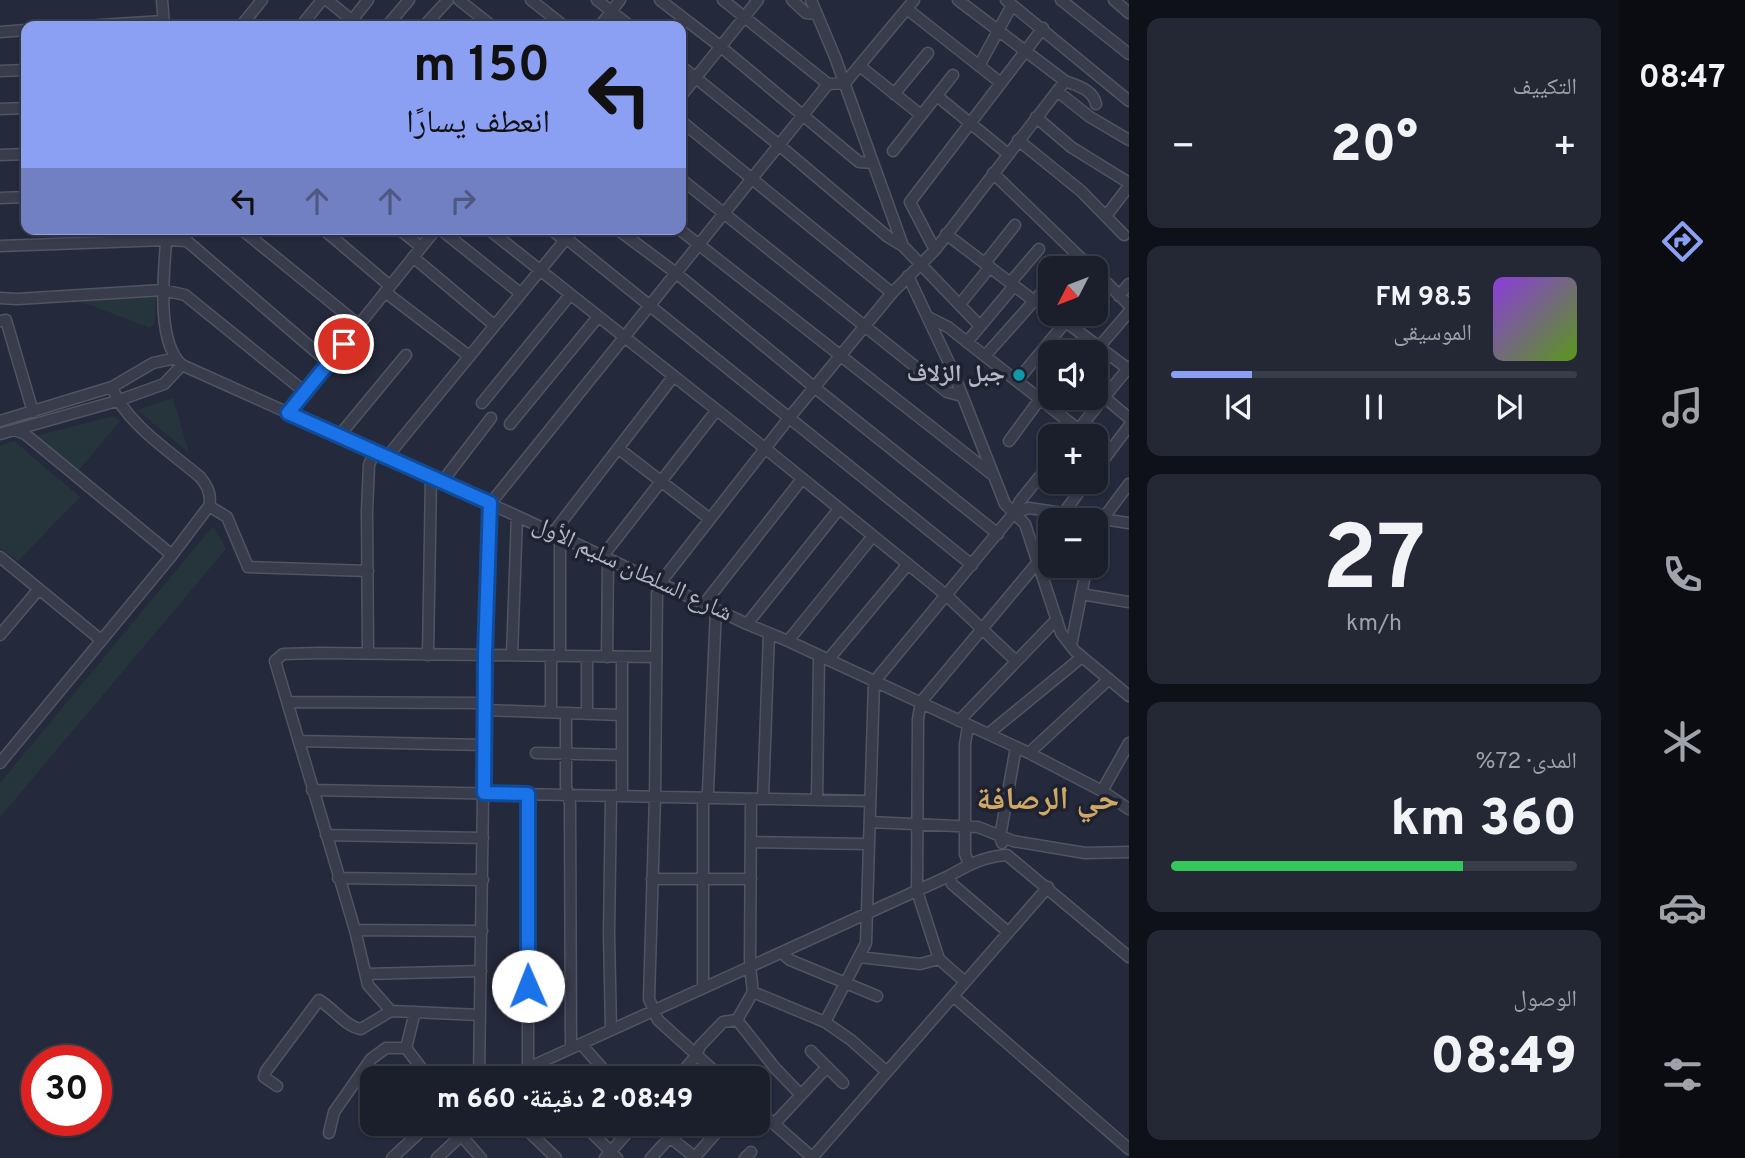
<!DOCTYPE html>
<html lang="ar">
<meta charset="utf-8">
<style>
:root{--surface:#1b1f2c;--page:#242734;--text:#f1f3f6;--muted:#a0a2a9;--line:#393d48;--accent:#8ca0f3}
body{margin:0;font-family:Overpass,"Noto Naskh Arabic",sans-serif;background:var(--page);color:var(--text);direction:rtl;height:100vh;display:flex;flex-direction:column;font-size:26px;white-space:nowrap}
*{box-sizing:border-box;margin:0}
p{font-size:23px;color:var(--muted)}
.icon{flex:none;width:38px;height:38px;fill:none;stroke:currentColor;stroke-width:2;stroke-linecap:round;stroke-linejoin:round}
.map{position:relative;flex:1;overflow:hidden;direction:ltr}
.details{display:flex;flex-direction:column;gap:18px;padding:18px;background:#0f1118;width:490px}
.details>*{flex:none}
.banner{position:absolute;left:21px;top:21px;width:665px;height:214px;border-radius:14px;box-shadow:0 2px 5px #0004,0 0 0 2px var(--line);direction:rtl;background:#8ca0f3;color:#111;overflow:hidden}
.needle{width:46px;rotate:228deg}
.tools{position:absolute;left:1038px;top:256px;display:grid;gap:14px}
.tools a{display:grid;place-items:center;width:70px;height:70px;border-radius:14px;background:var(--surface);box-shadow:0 2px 5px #0004,0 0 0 2px var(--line);font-size:35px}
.speed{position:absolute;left:21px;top:1045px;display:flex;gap:14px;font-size:35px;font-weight:700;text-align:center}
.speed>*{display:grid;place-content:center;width:91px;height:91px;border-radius:50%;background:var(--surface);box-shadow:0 2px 5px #0004,0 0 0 2px var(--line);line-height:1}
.speed .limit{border:10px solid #d22;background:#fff;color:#111}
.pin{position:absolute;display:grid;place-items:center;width:60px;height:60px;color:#fff;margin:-30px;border:4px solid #fff;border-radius:50%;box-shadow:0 2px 7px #0007}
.me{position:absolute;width:77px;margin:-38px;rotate:359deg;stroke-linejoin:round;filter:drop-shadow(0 0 5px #0008)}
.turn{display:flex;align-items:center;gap:24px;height:147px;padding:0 21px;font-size:32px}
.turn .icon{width:91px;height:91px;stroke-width:2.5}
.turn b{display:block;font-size:49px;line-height:60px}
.lanes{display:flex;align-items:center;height:66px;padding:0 21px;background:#0003;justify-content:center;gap:35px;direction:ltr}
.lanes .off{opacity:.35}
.big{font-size:52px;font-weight:800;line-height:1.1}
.details .widget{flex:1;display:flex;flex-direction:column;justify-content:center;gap:10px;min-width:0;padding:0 24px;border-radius:14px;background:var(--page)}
.details .dial{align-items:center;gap:0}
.dial b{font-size:91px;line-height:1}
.song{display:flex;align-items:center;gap:21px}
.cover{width:84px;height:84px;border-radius:10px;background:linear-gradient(135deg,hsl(270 70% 55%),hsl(90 70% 35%))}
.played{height:7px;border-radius:4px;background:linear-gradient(90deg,var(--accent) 20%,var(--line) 20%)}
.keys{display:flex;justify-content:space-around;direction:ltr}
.heat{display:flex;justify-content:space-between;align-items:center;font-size:38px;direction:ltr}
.charge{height:10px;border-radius:5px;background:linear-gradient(90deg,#34c759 72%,var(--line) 0)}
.trip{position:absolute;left:360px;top:1066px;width:410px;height:70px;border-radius:14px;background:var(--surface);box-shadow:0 2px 5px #0004,0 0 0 2px var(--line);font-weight:800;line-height:70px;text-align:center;direction:rtl}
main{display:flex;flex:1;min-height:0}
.menu{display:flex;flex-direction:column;width:126px;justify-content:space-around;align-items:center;background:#0b0c12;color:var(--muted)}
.menu .icon{width:49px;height:49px}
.menu .on{color:var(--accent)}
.menu b{font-size:32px;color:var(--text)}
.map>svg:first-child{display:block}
.green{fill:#26353c}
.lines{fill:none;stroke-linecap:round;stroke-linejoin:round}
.minor-casing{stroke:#505463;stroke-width:13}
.minor{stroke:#383c4b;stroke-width:10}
.route-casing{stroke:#114b97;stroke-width:18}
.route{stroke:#1a73e8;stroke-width:12}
.culture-dot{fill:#0f9aa8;stroke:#1d2130;stroke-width:2.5}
.labels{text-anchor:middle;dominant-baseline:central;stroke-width:7;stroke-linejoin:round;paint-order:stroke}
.poi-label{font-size:24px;font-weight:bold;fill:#b3b7c7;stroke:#1d2130;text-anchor:end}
.street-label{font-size:24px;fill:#b3b7c7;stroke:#1d2130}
.district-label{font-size:32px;font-weight:bold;fill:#d0a865;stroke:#1d2130}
</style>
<main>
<nav class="menu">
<b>08:47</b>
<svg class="icon on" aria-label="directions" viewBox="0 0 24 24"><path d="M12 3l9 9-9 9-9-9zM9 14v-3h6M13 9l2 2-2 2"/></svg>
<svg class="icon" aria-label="music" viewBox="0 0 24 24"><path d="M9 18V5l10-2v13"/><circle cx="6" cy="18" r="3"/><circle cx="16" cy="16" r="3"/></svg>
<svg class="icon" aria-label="phone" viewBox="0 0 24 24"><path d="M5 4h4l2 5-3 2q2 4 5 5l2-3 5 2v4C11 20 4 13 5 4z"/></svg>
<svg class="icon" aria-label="climate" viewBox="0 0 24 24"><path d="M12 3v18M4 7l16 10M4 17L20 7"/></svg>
<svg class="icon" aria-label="car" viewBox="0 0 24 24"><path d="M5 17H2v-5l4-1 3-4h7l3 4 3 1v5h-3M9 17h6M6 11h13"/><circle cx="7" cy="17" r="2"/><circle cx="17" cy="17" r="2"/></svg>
<svg class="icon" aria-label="filters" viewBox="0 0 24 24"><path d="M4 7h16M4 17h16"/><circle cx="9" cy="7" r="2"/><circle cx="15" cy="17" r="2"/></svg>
</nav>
<section class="details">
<div class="widget"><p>التكييف</p>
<div class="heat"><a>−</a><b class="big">20°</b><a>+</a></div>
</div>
<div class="widget">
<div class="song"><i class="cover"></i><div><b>98.5 FM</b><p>الموسيقى</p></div></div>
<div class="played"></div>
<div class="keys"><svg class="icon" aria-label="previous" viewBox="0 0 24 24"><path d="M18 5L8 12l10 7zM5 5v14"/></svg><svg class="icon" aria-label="pause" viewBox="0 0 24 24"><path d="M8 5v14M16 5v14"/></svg><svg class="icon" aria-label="next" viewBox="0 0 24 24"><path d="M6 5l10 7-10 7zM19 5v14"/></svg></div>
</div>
<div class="widget dial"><b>27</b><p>km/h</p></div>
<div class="widget"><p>المدى · 72%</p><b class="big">360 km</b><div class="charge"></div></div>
<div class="widget"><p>الوصول</p><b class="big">08:49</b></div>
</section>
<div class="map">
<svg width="1129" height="1158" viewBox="0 0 1129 1158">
<rect width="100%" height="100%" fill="#24293b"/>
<path class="green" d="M156 297 155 323 150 328 77 300Z
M173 398 189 453 137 410Z
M113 416 120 421 78 471 35 436Z
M14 441 80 497 18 561 0 548V446Z
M213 526 226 549 0 817V783Z"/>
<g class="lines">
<defs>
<path id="minor" d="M162 0 164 25
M327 0 359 26
M459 0 492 26
M531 0 564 26
M597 0 630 26
M660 0 721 47 859 162 873 163
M723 0 828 84
M792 0 806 13 817 14
M811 0 835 57 903 246 980 326
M958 0 1065 81C1077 86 1093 89 1096 104
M1006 0 1129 101
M1061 0 1129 54
M1114 0 1129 13
M907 9 1001 83
M349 24 368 0
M85 26 163 21
M241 26 262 0
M301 26 322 0
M387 26 409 0
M424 26 448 0
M600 26 620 0
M0 32 26 30
M681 66 779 145 888 237 903 246
M979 66 1012 5
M861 67 921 115
M0 71 26 70
M1057 91 1090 117 1129 140
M894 94 928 53
M681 96 758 0
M937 96 1008 154
M0 109 26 108
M1036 117 1071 147 1129 183
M681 121 892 293
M1018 140 1081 191 1124 235
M893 151 953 75
M0 155 26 154
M993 173 1091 268
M681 179 947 392 962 396
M0 198 26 197
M1106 216 1129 186
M167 229C165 264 154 340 182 365L517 516 747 624 788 641 1029 753 1102 791 1129 809
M241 229 359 325
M323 229 390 286
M399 229 421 247
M440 229 520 293
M488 229 766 449 946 595 1016 661
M551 229 565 241
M617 229 676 273 814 387 998 534
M679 229 994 476
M946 234 1033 300
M567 239 972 565
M0 246 166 240 187 241 329 363
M935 250 910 202 1043 28
M413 257 494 325
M985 263 1015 225
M1096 272 1129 305
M908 276 951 367 1005 504 1025 524 1061 633 1075 651 1129 696
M1010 283 1039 249
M385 292 469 356
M1119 296 1129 284
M0 298 17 299 163 290 185 295 305 392
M960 304 990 267
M928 317 948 327 1078 429
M0 321 6 320 33 412
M1066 322 1127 368
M967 342 1014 286
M1099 347 1129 312
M985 356 1050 283
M1017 381 1073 313
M1104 397 1129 418
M482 403 570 295
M288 413 436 229
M0 421 112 387 153 363 176 358
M510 424 598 317
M14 430 25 434 172 555
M0 434 117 401 164 384 182 365
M339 436 406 355
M1073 436 1129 367
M1009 441 1040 399
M619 449 710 519
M386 458 574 229
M1096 470 1129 426
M442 482 491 418
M209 506 227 517 248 567 368 571
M1014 513 1020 501 1050 464
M1063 514 1087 481
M1102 520 1129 484
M553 533 673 377
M560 536V656
M0 557 101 640
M602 557 716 411
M1081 594 1129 602
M704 604 802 479
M747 624 839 509
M0 635 39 589
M788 641 873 536
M1071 646 1087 565
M368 654 367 511 369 465 374 453
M428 655 431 477
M512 655 517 516
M587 657V714
M607 657 608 560
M828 660 908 564
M288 702 486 703
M486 710 620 715
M551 712V656
M566 713V786L570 804 571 1048
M959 721 1057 619
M968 726 965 744V854L969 864
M988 734 1082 657
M300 741 485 745
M536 753 621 755
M1029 753 1109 679
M0 763 172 555 209 506C212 495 207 485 200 477 171 452 125 423 112 387
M312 790 870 801
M1102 791 1129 743
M528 794V1068L539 1078
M611 796 609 934 611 1030
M622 796V658
M751 799 750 967 753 992 825 1022 851 1040 887 1072
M763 799 769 633
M817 800 819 656
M870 822 978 827 1013 841 1085 853 1129 852
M326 835 483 838
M751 842 869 844
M1002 843 1000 837 1016 747
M949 876 952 884 1008 932
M338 878 483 880
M652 879H751
M355 930 482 931
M782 953 790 960 877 996
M859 957 920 964 939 959
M366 974 481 971
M965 982 939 959 917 891 918 719 921 702 1038 562
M703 988V804L708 791 716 609
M753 992 737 1020 775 1068 801 1095 774 1124
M953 996 1129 1149
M415 1012 406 1048 429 1078
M480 1015 391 1011 368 985 355 930 275 661 283 654 320 653 656 657
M825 1022 866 943 874 682 1014 513 1029 508 1129 523
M581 1044 611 1078
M811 1051 827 1067
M479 1078 485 655 490 504 828 84 845 83 914 0
M506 1078 949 876C968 865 985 856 1007 855L1129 957
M677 1078 696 1056 700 1046 723 1022 737 1020
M722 1078 658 1020 649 999 655 797 657 593 664 578 789 418 892 293 935 250 1065 81
M277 1086 264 1077 266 1071 319 1000C333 1008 346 1027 361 1029L391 1011
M801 1095 827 1067 843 1083
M365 1097 373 1101
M758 1110 813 1158
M451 1124 481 1158
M521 1124 556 1158
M583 1124 617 1158
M653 1124 696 1158
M701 1124 713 1136
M329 1133 334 1112 371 1059 386 1048H406
M392 1158 429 1124
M437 1158 462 1135
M605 1158 635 1124
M651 1158 682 1124
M694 1158 724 1124
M745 1158 751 1152
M812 1158 1048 887"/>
</defs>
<use href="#minor" class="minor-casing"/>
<use href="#minor" class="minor"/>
</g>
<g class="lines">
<defs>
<path id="route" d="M344 344 288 413 490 503 485 655 484 793 528 794V986"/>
</defs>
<use href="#route" class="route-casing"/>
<use href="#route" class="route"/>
</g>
<circle class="culture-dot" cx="1019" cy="375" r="7"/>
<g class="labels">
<g class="poi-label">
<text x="1005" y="375">جبل الزلاف</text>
</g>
<g class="street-label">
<text transform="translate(632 570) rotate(25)">شارع السلطان سليم الأول</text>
</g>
<g class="district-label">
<text x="1048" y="801">حي الرصافة</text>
</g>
</g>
</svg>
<div class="tools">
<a><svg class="needle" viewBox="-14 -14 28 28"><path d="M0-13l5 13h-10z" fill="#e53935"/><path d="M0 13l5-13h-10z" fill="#a0a2a9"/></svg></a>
<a><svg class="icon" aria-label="sound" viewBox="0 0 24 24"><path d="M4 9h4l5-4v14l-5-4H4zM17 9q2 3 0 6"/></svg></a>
<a>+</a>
<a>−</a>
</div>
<div class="speed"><div class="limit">30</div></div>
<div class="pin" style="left:344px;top:344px;background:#d93025"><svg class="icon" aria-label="arrive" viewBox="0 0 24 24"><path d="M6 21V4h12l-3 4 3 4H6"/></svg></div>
<svg class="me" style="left:528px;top:986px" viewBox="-20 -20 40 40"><circle r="19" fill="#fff"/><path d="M0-13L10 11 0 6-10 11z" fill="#1a73e8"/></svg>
<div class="trip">08:49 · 2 دقيقة · 660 m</div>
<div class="banner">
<div class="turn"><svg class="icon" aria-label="left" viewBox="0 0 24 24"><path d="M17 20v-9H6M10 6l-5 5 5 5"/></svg><div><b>150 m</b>انعطف يسارًا</div></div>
<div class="lanes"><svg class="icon" aria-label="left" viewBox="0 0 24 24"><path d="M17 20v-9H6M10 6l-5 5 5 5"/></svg><svg class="icon off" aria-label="ahead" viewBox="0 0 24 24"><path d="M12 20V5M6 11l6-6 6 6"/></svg><svg class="icon off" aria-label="ahead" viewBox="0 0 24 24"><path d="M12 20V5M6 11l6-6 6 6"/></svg><svg class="icon off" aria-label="right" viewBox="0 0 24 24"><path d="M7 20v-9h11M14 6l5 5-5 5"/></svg></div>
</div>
</div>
</main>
